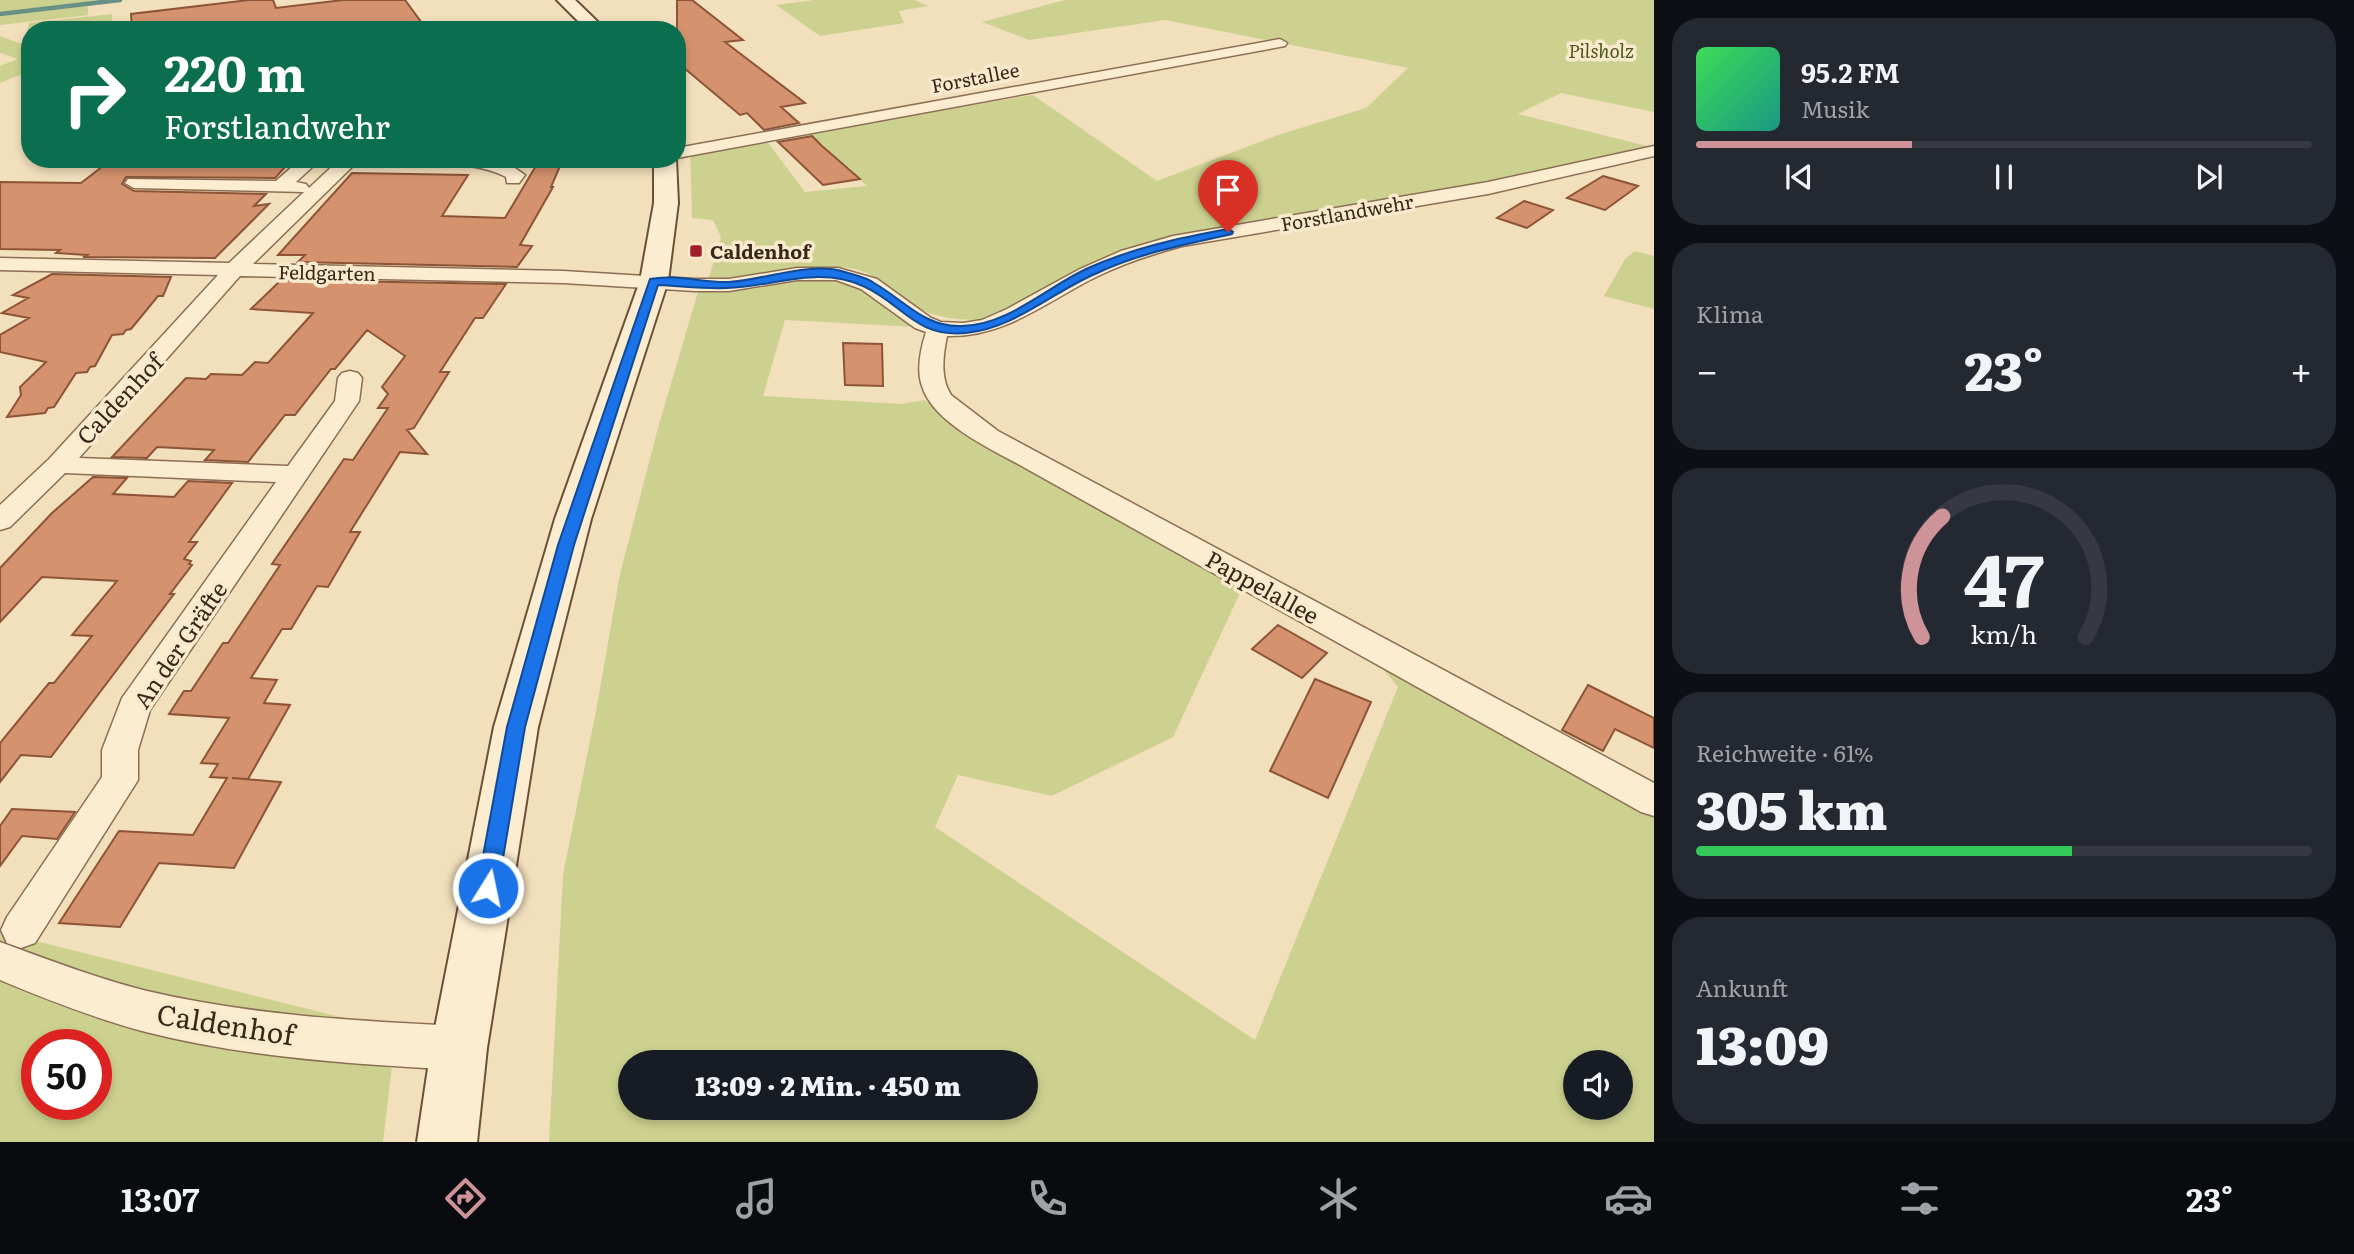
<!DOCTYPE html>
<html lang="de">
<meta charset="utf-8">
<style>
:root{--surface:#171b24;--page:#242831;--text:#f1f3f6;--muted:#9ea1a6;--line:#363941;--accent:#cd9398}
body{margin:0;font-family:Literata,serif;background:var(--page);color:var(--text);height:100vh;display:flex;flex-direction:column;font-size:26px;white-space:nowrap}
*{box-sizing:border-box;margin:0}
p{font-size:23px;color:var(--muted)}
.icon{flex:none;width:38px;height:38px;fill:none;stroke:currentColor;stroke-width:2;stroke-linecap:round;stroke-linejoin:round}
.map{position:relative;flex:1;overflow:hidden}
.drawer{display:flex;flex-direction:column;gap:18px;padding:18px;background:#0d0f14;width:700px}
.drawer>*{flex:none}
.guide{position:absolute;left:21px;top:21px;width:665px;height:147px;border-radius:28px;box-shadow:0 4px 10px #0003;background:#0b6e4f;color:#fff;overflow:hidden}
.tools{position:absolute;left:1563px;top:1050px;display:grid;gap:14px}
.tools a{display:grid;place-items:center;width:70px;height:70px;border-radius:50%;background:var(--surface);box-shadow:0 4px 10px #0003;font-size:35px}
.speed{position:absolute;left:21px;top:1029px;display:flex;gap:14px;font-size:35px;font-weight:700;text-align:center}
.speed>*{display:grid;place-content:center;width:91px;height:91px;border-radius:50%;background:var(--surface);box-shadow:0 4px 10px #0003;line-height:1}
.speed .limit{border:10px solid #d22;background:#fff;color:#111}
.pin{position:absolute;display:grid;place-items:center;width:60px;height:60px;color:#fff;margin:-72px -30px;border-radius:50% 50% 50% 0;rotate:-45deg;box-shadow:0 0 7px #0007}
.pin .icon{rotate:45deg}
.me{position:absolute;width:77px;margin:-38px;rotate:10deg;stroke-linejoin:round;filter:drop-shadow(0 0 5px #0008)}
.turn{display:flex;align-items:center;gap:24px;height:147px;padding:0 28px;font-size:32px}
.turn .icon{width:91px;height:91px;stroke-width:2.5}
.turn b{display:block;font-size:49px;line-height:60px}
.big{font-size:52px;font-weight:800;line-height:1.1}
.drawer .widget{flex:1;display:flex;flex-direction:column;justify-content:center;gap:10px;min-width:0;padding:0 24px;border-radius:28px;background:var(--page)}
.drawer .dial{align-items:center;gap:0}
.dial svg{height:182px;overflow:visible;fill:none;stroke:var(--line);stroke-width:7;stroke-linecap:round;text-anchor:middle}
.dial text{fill:var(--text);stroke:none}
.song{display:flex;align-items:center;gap:21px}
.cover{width:84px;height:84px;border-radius:10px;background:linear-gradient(135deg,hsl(130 70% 55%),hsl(170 70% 35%))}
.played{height:7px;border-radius:4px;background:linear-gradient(90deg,var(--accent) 35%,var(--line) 35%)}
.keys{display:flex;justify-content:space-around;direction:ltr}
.heat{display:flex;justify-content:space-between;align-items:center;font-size:38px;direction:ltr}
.charge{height:10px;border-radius:5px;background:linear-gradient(90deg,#34c759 61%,var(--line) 0)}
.trip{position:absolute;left:618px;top:1050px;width:420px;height:70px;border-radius:35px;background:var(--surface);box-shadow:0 4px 10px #0003;font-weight:800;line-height:70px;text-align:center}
.tabs{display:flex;height:112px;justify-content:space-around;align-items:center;background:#090b0e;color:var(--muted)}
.tabs .icon{width:49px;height:49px}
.tabs .active{color:var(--accent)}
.tabs b{font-size:32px;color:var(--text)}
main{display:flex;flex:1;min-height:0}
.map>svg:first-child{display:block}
.green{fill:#cdd18f;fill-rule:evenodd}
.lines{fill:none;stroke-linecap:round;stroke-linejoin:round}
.stream{stroke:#679184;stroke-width:4.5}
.building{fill:#d4936e;stroke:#8d5437;stroke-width:2}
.minor-casing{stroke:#8c6e54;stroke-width:3}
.secondary-casing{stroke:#6d4f37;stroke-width:4}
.minor{fill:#fcecd0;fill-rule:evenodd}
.secondary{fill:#fcecd0;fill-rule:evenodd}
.route{fill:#1a73e8;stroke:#114b97;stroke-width:2}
.poi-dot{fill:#a11e26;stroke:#f9e9cd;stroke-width:2.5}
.labels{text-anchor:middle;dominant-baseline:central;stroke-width:7;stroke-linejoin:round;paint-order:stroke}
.far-park-label{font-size:19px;font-style:italic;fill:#4d581f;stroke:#f9e9cd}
.far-street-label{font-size:19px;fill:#39271a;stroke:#f9e9cd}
.far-poi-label{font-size:19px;font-weight:bold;fill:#39271a;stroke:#f9e9cd;text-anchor:start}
.street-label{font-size:23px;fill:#39271a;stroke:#f9e9cd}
.near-street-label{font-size:28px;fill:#39271a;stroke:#f9e9cd}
</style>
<main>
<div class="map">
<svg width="1654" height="1142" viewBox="0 0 1654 1142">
<rect width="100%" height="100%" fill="#f2dfbc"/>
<path class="green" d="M0 0H106L0 12Z
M814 0H914L928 6 899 11 904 23 820 36 776 5Z
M1065 0H1654V112L1561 93 1518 114 1651 147 1438 193 1197 235 987 320C958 320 934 319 909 303 892 292 879 276 859 270 822 260 783 276 746 279 734 280 721 278 709 277L721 237 713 220 692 218 690 147 766 140 805 192 867 186 808 133 1033 95 1157 181 1278 135 1366 108 1408 68 1165 20 1029 40 982 22Z
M88 6V15L0 25V16Z
M112 14V23L30 30 27 33 29 23Z
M27 34H30V44L26 45 30 47V71L0 83V66L18 59 0 53V36L24 45Z
M1635 251 1654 256V309L1604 296 1625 259Z
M823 277 863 287 917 327 785 320 763 396 902 404 925 400 946 418 1246 580 1173 737 1052 796 958 775 935 827 1255 1040 1398 687 1360 641 1654 809V1142H549L563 875 596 711 620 574 658 428 698 292 752 289ZM630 1062H1026V1108H630ZM1575 1062H1620V1108H1575Z
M0 932 396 1031 383 1142H0ZM37 1045H96V1104H37Z"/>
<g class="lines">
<path class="stream" d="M0 14 120 0"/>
</g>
<path class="building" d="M249 0H273L276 8 343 0H405L427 30H132L131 14Z
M677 0H692L743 40 725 42 805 103 781 107 799 123 764 130 747 113 740 115 677 62Z
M812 136 822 146 860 179 823 185 778 142Z
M540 159H563L551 187H553L520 245 532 246 517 267 298 262 305 255H278L352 173 468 175 442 216 505 218Z
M167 162 287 165 275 178 126 177 122 184 134 191 266 194 254 206 269 204 215 258 83 257 87 255 56 253 60 250 0 249V182L81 183 103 166 161 167Z
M1603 176 1638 186 1605 210 1567 198Z
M1524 201 1553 210 1527 228 1497 218Z
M52 274 171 277 163 296H158L131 329 126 330 123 334 112 335 95 366 90 367 87 372 76 373 54 407 48 408 45 413 7 417 21 395 20 387 46 362 0 352V335L29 318 2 313 28 298 13 295Z
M281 280 506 284 483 318H475L440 372H449L414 428 407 430 427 454 400 452 350 532H360L328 587 317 586 291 629H282L251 678 277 680 264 703 290 705 248 779 232 778 281 782 234 868 159 863 120 927 59 923 119 831 193 835 227 778 210 777 218 764 201 763 229 718 169 714 184 691H191L223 643H228L280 565 272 564 318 497 344 459 353 460 388 408H378L388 394 382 387 405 356 367 330 335 369H331L295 415H285L248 462 205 460 214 450 157 447 147 458 112 457 186 378 206 379 211 374 242 375 255 362 268 363 313 313 251 309Z
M843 343 882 344 883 386 845 385Z
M93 477 127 478 113 494 174 497 188 481 232 483 189 542H197L184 559 191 561 189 564 192 565 170 594H174L51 757 21 755 0 782V743L49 683H54L92 636 72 635 117 581 42 577 0 622V568L52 513Z
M1278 625 1327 653 1302 678 1252 649Z
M1315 679 1371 702 1328 798 1270 771Z
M1588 685 1654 718V748L1615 729 1603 751 1562 730Z
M12 809 75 812 57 839 22 836 0 866V826Z"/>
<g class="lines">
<defs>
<path id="minor" d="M1280 39 1287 43 1285 46 677 158V148Z
M1654 146V156L1488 194 1182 246C1153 254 1124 263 1096 277 1047 301 1005 338 947 336 943 356 940 378 951 395L998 431 1654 783V816L1641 812 1018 464C988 448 932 421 922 386 916 370 921 348 926 332L915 328 861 289 836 280H797L729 291H695L563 283 240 276 79 458 288 466 335 401 338 378 342 373 350 371 358 373 362 378 359 401 150 710 138 750V780L35 943 21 948 7 943 1 930 7 917 102 777V750L122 698 276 482 65 473 10 527 0 530V505L49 459 218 275 0 270V258L229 263 304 192 134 188 125 183 128 179 276 181 301 159H321L296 182 306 184 309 188 340 159H488L509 164 525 175 519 183H507L506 177C466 156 398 165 354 165L253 264 563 271 695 279H729L797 268H838L877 279 931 318 941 322 963 323 982 320 1007 309 1080 269 1121 251 1173 236 1488 182Z
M0 942C49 960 96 978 147 991 249 1015 355 1021 459 1026L475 1033 481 1048 475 1063 459 1070C354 1064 248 1058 146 1032 96 1019 48 1000 0 980Z"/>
<path id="secondary" d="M557 0H575L606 30H587Z
M654 159H676L678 203 668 281 591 519 538 727 487 1048 477 1142H417L431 1048 494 727 555 519 640 281 654 203Z"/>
</defs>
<use href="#minor" class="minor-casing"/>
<use href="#secondary" class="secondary-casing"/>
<use href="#minor" class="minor"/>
<use href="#secondary" class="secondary"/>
</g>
<path class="route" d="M1228 229 1233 232 1232 234C1184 245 1139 253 1095 274 1051 293 1015 328 966 333 915 338 902 303 863 286 818 265 773 287 727 288 704 289 681 286 658 285L574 545 525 727 498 888 495 894 488 897 480 894 477 888 507 727 558 545 650 279C675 274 703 283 729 282 764 280 810 261 845 272 854 275 866 277 874 283 904 300 925 328 962 326 1008 325 1046 288 1086 269 1132 248 1179 238 1228 229Z"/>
<rect class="poi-dot" x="689" y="244" width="14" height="14" rx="3.5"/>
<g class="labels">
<g class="far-park-label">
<text x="1601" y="50">Pilsholz</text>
</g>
<g class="far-street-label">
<text transform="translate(975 77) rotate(-11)">Forstallee</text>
<text transform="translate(1347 212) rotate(-10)">Forstlandwehr</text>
<text transform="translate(327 272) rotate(1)">Feldgarten</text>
</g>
<g class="far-poi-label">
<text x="710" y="251">Caldenhof</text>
</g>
<g class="street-label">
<text transform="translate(119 398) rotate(-47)">Caldenhof</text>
<text transform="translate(1263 586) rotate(29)">Pappelallee</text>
<text transform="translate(179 644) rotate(-56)">An der Gräfte</text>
</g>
<g class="near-street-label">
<text transform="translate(226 1023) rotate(9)">Caldenhof</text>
</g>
</g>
</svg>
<div class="tools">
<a><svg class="icon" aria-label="sound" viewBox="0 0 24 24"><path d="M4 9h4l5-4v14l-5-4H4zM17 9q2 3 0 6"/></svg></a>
</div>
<div class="speed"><div class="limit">50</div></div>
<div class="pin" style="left:1228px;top:232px;background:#d93025"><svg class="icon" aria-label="arrive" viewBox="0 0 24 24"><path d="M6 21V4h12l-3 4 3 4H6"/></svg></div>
<svg class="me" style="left:488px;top:888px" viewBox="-20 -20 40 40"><circle r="17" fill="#1a73e8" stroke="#fff" stroke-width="3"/><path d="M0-11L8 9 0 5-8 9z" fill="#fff"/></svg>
<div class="trip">13:09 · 2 Min. · 450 m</div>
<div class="guide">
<div class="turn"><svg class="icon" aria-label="right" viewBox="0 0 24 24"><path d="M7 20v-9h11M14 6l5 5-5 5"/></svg><div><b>220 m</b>Forstlandwehr</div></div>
</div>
</div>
<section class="drawer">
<div class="widget">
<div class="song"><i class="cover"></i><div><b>95.2 FM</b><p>Musik</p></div></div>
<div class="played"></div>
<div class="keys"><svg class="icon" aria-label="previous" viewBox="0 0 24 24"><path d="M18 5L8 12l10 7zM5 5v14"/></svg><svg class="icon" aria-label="pause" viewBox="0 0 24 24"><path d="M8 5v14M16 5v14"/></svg><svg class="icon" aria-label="next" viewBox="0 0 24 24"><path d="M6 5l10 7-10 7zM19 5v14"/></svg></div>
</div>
<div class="widget"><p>Klima</p>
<div class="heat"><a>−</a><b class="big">23°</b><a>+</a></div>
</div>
<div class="widget dial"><svg viewBox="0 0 100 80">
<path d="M14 69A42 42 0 1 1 86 69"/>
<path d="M14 69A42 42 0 0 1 23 16" stroke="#cd9398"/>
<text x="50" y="56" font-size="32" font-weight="700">47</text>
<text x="50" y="72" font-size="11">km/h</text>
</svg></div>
<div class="widget"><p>Reichweite · 61%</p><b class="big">305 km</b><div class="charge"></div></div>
<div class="widget"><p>Ankunft</p><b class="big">13:09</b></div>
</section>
</main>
<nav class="tabs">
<b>13:07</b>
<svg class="icon active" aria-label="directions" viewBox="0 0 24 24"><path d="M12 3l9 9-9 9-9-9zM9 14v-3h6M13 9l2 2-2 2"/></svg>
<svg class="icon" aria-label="music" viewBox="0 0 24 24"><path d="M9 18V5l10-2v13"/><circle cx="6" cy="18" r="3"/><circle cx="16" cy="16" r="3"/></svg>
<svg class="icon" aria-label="phone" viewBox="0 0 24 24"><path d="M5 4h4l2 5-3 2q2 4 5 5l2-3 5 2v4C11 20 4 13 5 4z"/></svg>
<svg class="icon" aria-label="climate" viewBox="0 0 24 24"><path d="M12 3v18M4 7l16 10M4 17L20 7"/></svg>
<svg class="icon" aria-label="car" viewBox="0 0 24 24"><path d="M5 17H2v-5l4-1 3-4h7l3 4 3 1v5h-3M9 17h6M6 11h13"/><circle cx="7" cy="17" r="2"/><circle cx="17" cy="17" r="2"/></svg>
<svg class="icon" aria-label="filters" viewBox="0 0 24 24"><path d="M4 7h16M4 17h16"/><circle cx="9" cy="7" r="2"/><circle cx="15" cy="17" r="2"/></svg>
<b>23°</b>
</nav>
